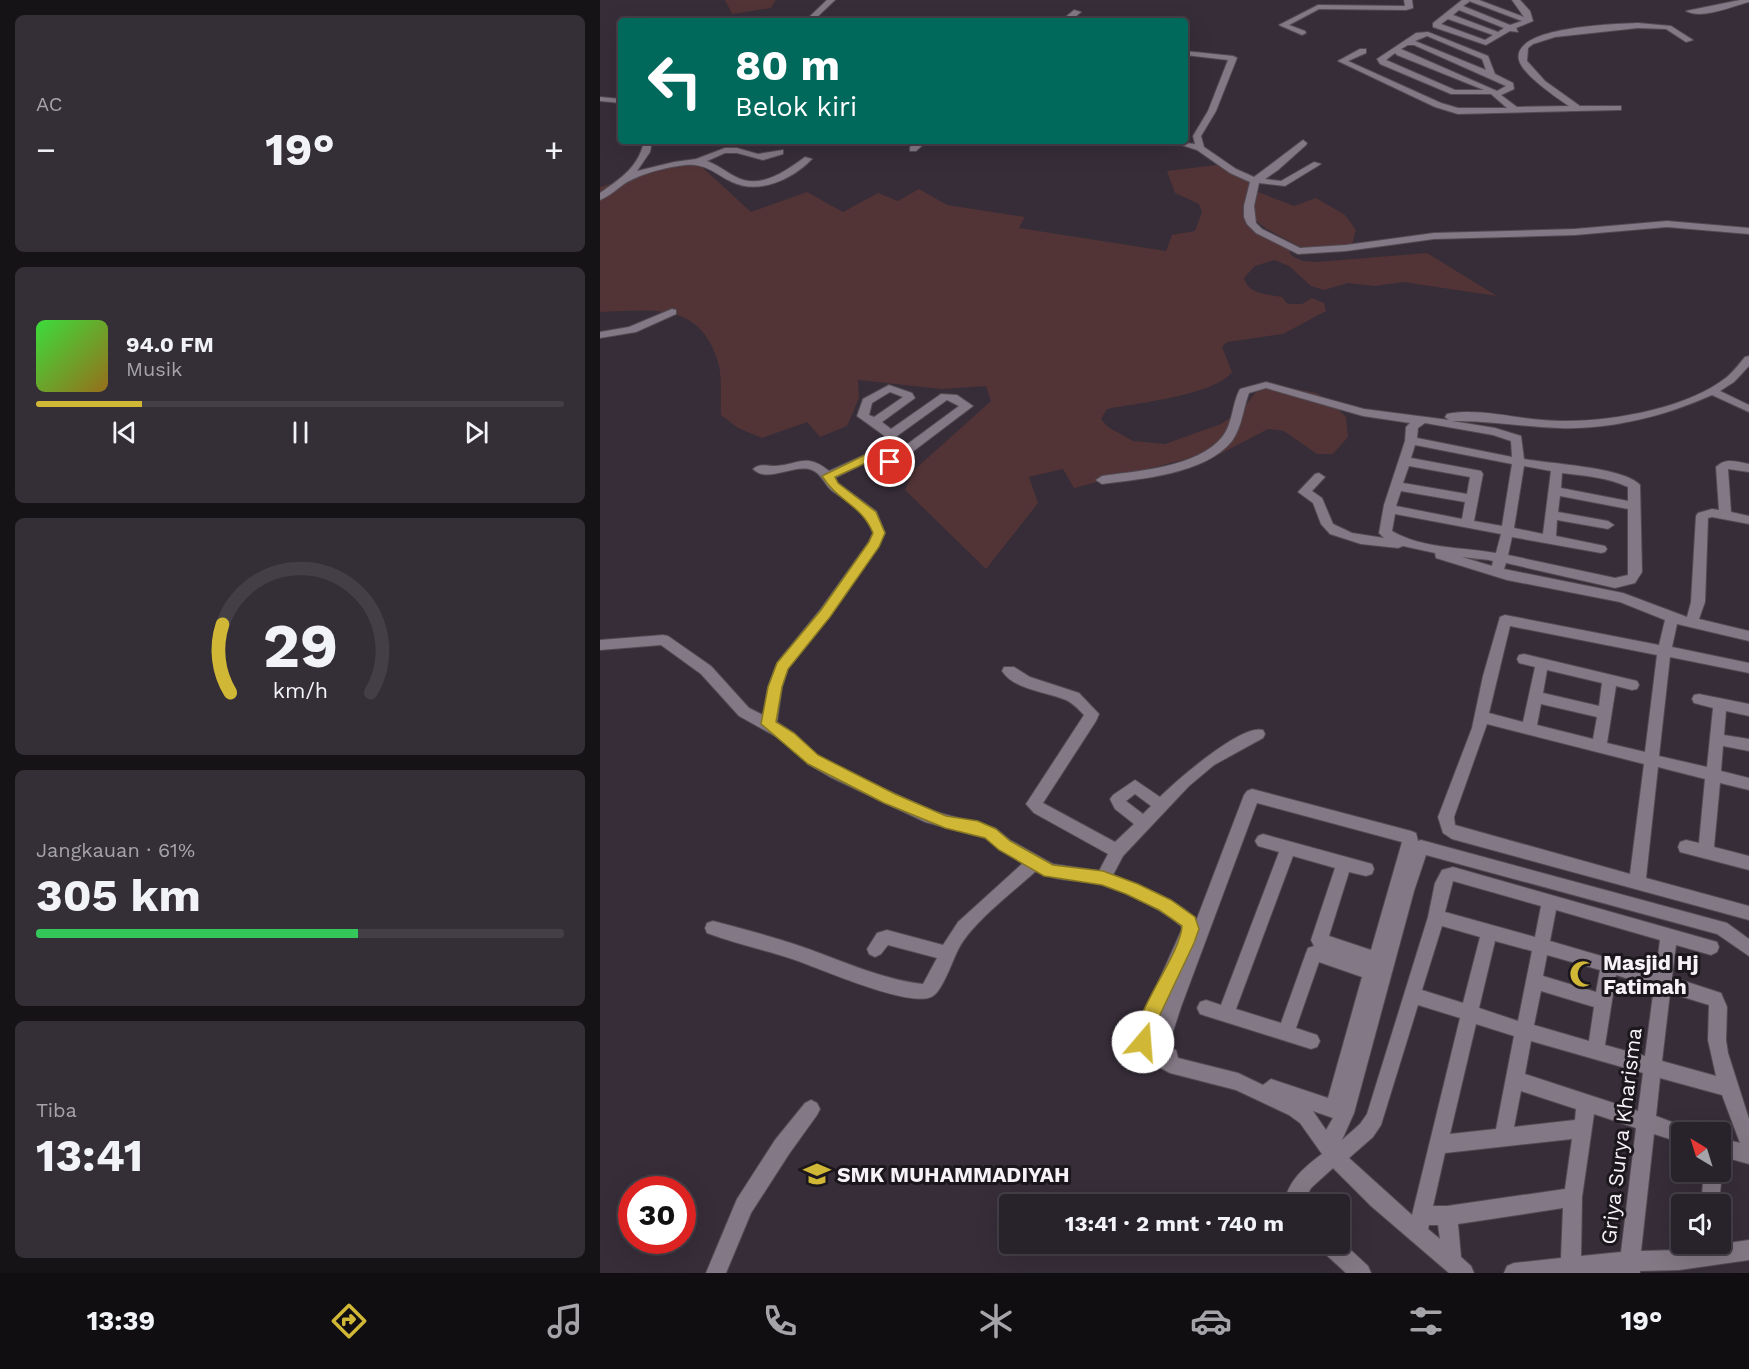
<!DOCTYPE html>
<html lang="id">
<meta charset="utf-8">
<style>
:root{--surface:#28222a;--page:#342f36;--text:#f1f3f6;--muted:#a5a4a8;--line:#443f47;--accent:#d0b736}
body{margin:0;font-family:"Work Sans",sans-serif;background:var(--page);color:var(--text);height:100vh;display:flex;flex-direction:column;font-size:22px;white-space:nowrap}
*{box-sizing:border-box;margin:0}
p{font-size:20px;color:var(--muted)}
.icon{flex:none;width:33px;height:33px;fill:none;stroke:currentColor;stroke-width:2;stroke-linecap:round;stroke-linejoin:round}
.map{position:relative;flex:1;overflow:hidden}
.drawer{display:flex;flex-direction:column;gap:15px;padding:15px;background:#161317;width:600px}
.drawer>*{flex:none}
.banner{position:absolute;left:18px;top:18px;width:570px;height:126px;border-radius:6px;box-shadow:0 6px 24px #0002,0 0 0 2px var(--line);background:#00695c;color:#fff;overflow:hidden}
.needle{width:39px;rotate:322deg}
.buttons{position:absolute;left:1071px;top:1122px;display:grid;gap:12px}
.buttons a{display:grid;place-items:center;width:60px;height:60px;border-radius:6px;background:var(--surface);box-shadow:0 6px 24px #0002,0 0 0 2px var(--line);font-size:30px}
.speed{position:absolute;left:18px;top:1176px;display:flex;gap:12px;font-size:30px;font-weight:700;text-align:center}
.speed>*{display:grid;place-content:center;width:78px;height:78px;border-radius:50%;background:var(--surface);box-shadow:0 6px 24px #0002,0 0 0 2px var(--line);line-height:1}
.speed .limit{border:9px solid #d22;background:#fff;color:#111}
.pin{position:absolute;display:grid;place-items:center;width:51px;height:51px;color:#fff;margin:-26px;border:3px solid #fff;border-radius:50%;box-shadow:0 2px 6px #0007}
.me{position:absolute;width:66px;margin:-33px;rotate:18deg;stroke-linejoin:round;filter:drop-shadow(0 0 4px #0008)}
.turn{display:flex;align-items:center;gap:21px;height:126px;padding:0 18px;font-size:27px}
.turn .icon{width:78px;height:78px;stroke-width:2.5}
.turn b{display:block;font-size:42px;line-height:51px}
.big{font-size:45px;font-weight:700;line-height:1.1}
.drawer .widget{flex:1;display:flex;flex-direction:column;justify-content:center;gap:9px;min-width:0;padding:0 21px;border-radius:9px;background:var(--page)}
.drawer .dial{align-items:center;gap:0}
.dial svg{height:156px;overflow:visible;fill:none;stroke:var(--line);stroke-width:7;stroke-linecap:round;text-anchor:middle}
.dial text{fill:var(--text);stroke:none}
.song{display:flex;align-items:center;gap:18px}
.cover{width:72px;height:72px;border-radius:9px;background:linear-gradient(135deg,hsl(120 70% 55%),hsl(40 70% 35%))}
.played{height:6px;border-radius:3px;background:linear-gradient(90deg,var(--accent) 20%,var(--line) 20%)}
.keys{display:flex;justify-content:space-around;direction:ltr}
.heat{display:flex;justify-content:space-between;align-items:center;font-size:33px;direction:ltr}
.charge{height:9px;border-radius:4px;background:linear-gradient(90deg,#34c759 61%,var(--line) 0)}
.trip{position:absolute;left:399px;top:1194px;width:351px;height:60px;border-radius:6px;background:var(--surface);box-shadow:0 6px 24px #0002,0 0 0 2px var(--line);font-weight:700;line-height:60px;text-align:center}
.tabs{display:flex;height:96px;justify-content:space-around;align-items:center;background:#100e11;color:var(--muted)}
.tabs .icon{width:42px;height:42px}
.tabs .selected{color:var(--accent)}
.tabs b{font-size:27px;color:var(--text)}
main{display:flex;flex:1;min-height:0}
.map>svg:first-child{display:block}
.green{fill:#523436}
.lines{fill:none;stroke-linecap:round;stroke-linejoin:round}
.minor-casing{stroke:#514a53;stroke-width:2}
.minor{fill:#837885;fill-rule:evenodd}
.route{fill:#d0b736;stroke:#877723;stroke-width:1.5}
.labels{text-anchor:middle;dominant-baseline:central;stroke-width:6;stroke-linejoin:round;paint-order:stroke}
.near-poi-label{font-size:21px;font-weight:bold;fill:#f7f1f8;stroke:#1b171c;text-anchor:start}
.near-street-label{font-size:21px;fill:#f7f1f8;stroke:#1b171c}
</style>
<main>
<section class="drawer">
<div class="widget"><p>AC</p>
<div class="heat"><a>−</a><b class="big">19°</b><a>+</a></div>
</div>
<div class="widget">
<div class="song"><i class="cover"></i><div><b>94.0 FM</b><p>Musik</p></div></div>
<div class="played"></div>
<div class="keys"><svg class="icon" aria-label="previous" viewBox="0 0 24 24"><path d="M18 5L8 12l10 7zM5 5v14"/></svg><svg class="icon" aria-label="pause" viewBox="0 0 24 24"><path d="M8 5v14M16 5v14"/></svg><svg class="icon" aria-label="next" viewBox="0 0 24 24"><path d="M6 5l10 7-10 7zM19 5v14"/></svg></div>
</div>
<div class="widget dial"><svg viewBox="0 0 100 80">
<path d="M14 69A42 42 0 1 1 86 69"/>
<path d="M14 69A42 42 0 0 1 10 34" stroke="#d0b736"/>
<text x="50" y="56" font-size="32" font-weight="700">29</text>
<text x="50" y="72" font-size="11">km/h</text>
</svg></div>
<div class="widget"><p>Jangkauan · 61%</p><b class="big">305 km</b><div class="charge"></div></div>
<div class="widget"><p>Tiba</p><b class="big">13:41</b></div>
</section>
<div class="map">
<svg width="1149" height="1273" viewBox="0 0 1149 1273">
<rect width="100%" height="100%" fill="#362d38"/>
<path class="green" d="M125 0H176L171 8 132 14Z
M625 164 654 182 653 190 694 206 716 198 745 215 756 230 752 245 702 248 667 229 648 215 651 227 688 249 692 256 703 261 717 262 827 253 897 296 803 282 775 286 748 283 724 290 711 286 689 266 674 260 655 266 644 278C649 295 667 294 682 297L688 304H702L712 298 724 303 726 311 683 334 627 342 622 347 632 372C615 395 537 403 507 409L501 419 508 427 533 441 565 444 621 424 642 410 656 392 669 387H685L716 393 729 400 746 417 748 437 733 454H717L684 431 668 429 597 466 590 458 474 488 463 469 429 477 438 503 386 569 305 490 313 471 391 401 386 386 342 389 258 380 259 398 247 426 220 437 207 422 162 438 138 428 121 415C120 398 123 375 117 359 98 300 49 311 0 312V187C33 179 67 161 102 167L151 212 207 192 243 212 278 193 298 201 319 189 347 205 425 217 419 228 566 251 572 235 595 231 602 212 599 204 575 193 567 171Z"/>
<g class="lines">
<defs>
<path id="minor" d="M227 0H235L213 21H205Z
M804 0H812L813 8 806 10 719 9 689 25 705 31 706 33 702 35 679 25 718 5 805 6Z
M862 0H879L924 17 912 0H920L930 11 933 21 916 28 918 32 910 31 886 45 833 27V23ZM869 2V1L922 21 910 25 863 6ZM859 10 904 28 898 32 853 15ZM848 19 893 35 885 40 841 24Z
M1140 0H1149V2C1132 6 1102 20 1086 11Z
M474 10 481 12 470 21H461Z
M1038 23 1071 26 1093 40 1086 42 1066 29 1038 28 955 37 933 44 928 48 927 61 945 81 980 106H1021V110H1018L858 114 835 107 738 61 760 49H766V53L748 61 841 103 858 108H907L891 94H851L780 64 777 59 816 33 828 32 888 56 895 74 913 83 914 89 901 95 917 107 969 106C957 98 922 74 919 60 911 26 1017 24 1038 23ZM827 36 882 59 886 70 815 41ZM808 45H814L906 86 897 91 801 49ZM795 53 797 55 884 90H855L786 60Z
M585 51 633 56 637 58 616 111 601 136 604 147 636 169 654 177 703 140 707 143 706 145 678 170 665 179 681 181 714 162 721 164 685 186 659 183 654 206 656 223 662 229 700 248 746 245 834 233 975 229 1067 221 1149 228V234L1067 227 975 235 834 239 746 251 698 254 656 233 647 224 644 217V206L650 182 630 173 597 150 569 141 595 144 593 136 608 111 628 60 585 55Z
M0 97 21 99V103L0 101Z
M44 141H52L50 152 37 171 74 162 96 159 125 148H137L158 154 183 150V154L163 160 137 153H125L107 161C118 165 126 172 136 177 160 190 186 171 205 157L212 159C193 179 159 195 132 182 115 174 106 163 85 165 66 167 44 173 27 182 18 188 10 196 0 200V193C20 179 39 167 44 141Z
M318 141H327L316 151H310V147Z
M72 309 76 310V314L36 332 0 338V332L29 327Z
M1149 356V366L1134 382 1120 391 1149 405V412L1112 395C1065 416 1010 430 959 428 923 427 888 420 852 421L895 428 921 436 924 459C950 464 1024 467 1040 485L1042 572 1035 583 1015 588 906 563 904 569 1023 593 1087 617 1091 602 1096 516 1098 513 1112 509 1119 510 1116 467C1126 457 1137 462 1149 464V472L1128 469 1131 512 1149 516V524L1112 517 1108 518 1105 602 1099 619 1149 631V641L1077 624 1072 647 1149 663V673L1070 657 1059 756 1107 767 1113 708 1094 703 1092 699 1094 695 1099 694 1149 704V716L1126 711 1124 735 1149 739V751L1123 746 1121 771 1149 778V790L1120 783 1114 847 1149 856V870L1080 852 1078 847 1080 842 1086 840 1099 843 1105 779 1058 767 1046 878 1149 906V920L852 839 843 833 838 817 872 728 883 676 900 617 905 615 1059 645 1065 620 1020 602 907 580 836 558 835 553 803 546 798 548 761 544 730 534 721 524 713 503 698 492 715 474 719 473 725 477 712 491 722 498 733 524 752 533 784 538 779 533 784 505 805 441 806 427 810 423 763 416 666 388 649 393C643 409 642 427 632 441 606 474 540 479 502 484L496 480 502 476C538 471 599 467 623 436 633 423 632 403 640 389L666 382 764 409 849 420 845 417 847 414C877 408 913 418 943 420 995 425 1085 411 1127 377 1134 371 1139 364 1145 357ZM825 423 893 435 911 441 912 457 817 438 818 428ZM815 445 912 464 902 526 874 521 883 474 881 471 811 458ZM809 466 870 477 867 494 803 483ZM924 466 951 471 943 534 914 528ZM962 473C985 476 1007 477 1028 487V501L961 488ZM801 491 865 502 862 519 796 506ZM960 496 1028 509V575L1015 578 908 555 912 537 1001 553 1005 552 1007 549 1005 546 956 536 957 520 1008 529 1014 525 1008 521 958 512ZM795 514 901 534 896 553C861 547 823 549 792 531ZM862 557 889 560 893 561 892 566ZM910 626 1057 655 1045 752 1007 743 1016 686 1032 690 1037 689 1039 685 1037 681 924 654 919 655 917 659 919 663 935 667 923 722 889 713ZM947 670 1002 683 999 706 943 693ZM941 704 997 717 993 739 937 725ZM887 724 1044 764 1030 874 855 825 854 817Z
M289 385 312 393 315 398 282 422 291 429 341 394 357 395 373 406 303 459 287 466 271 460 235 478 238 483 276 511 285 533 278 547 230 616 188 669 182 687 177 722 194 733 218 756 240 769 333 811 395 828 410 840 453 864 499 871 508 854 434 813 426 804 484 715C479 710 473 703 466 700 447 692 414 690 402 671L404 667H414L430 677 479 693 499 714 496 721 443 803 515 842 534 824 515 809 510 799 513 795 535 780 560 797C576 781 642 723 663 730L665 734 663 738 614 765 589 786 523 856 513 875C531 882 588 904 596 921L644 795 647 791 652 789 811 831 816 833 818 841 821 840 1127 923 1149 939V956L1117 934 826 855 814 891 754 1113 742 1140 760 1124 767 1114 828 917 835 883 842 870 853 867 1117 942 1119 947 1117 952 1111 955 1076 945 1072 977 1121 993 1127 1007 1126 1040 1128 1053 1149 1119V1164L1120 1156V1138L1140 1143 1122 1095 1060 1078 1056 1116 1088 1128 1091 1132H1082V1143L1054 1134 1041 1251 1079 1250 1149 1240V1260L1079 1270 1040 1271V1273H904L907 1266 914 1263 961 1258 963 1208 858 1224 861 1257 871 1266 874 1273H849L771 1206 733 1168 711 1188 702 1204H684C688 1181 703 1168 722 1154L700 1123 689 1115 636 1090 570 1073 542 1058 534 1036 582 929 581 926C563 910 526 892 503 885 481 879 457 883 436 871 414 891 372 923 359 948 353 959 343 990 333 996 313 1010 219 968 195 960 166 950 136 944 107 933L105 928 107 923 113 921C140 928 167 935 194 944 237 958 278 979 323 984L337 958 288 945 281 954 275 957 269 954 267 949 277 933 287 930 343 945 358 922 423 863 385 838 325 822 230 777 208 764 184 741 139 716 101 674 61 645 0 650V640L63 635 68 636 111 666 149 708 163 715 168 687 177 663 220 610 268 543 273 533C271 528 269 520 266 516 257 505 242 499 231 490 224 484 222 474 212 470 194 463 168 484 153 469 159 463 167 466 175 466 198 465 206 452 229 471L271 452 286 458 293 454 286 437 257 416 263 399ZM290 392 303 397 274 417 269 415 272 403ZM347 400 359 406 302 448 297 436ZM535 794 551 806 543 814 526 801ZM657 803 802 842 771 950 729 936 749 872 766 876 772 874 774 869 772 864 663 834 658 836 655 841 658 846 679 852 621 1005 606 1000 600 1002 597 1008 600 1014 606 1016 711 1049 717 1047 720 1041 717 1035 696 1028 719 962 762 977 728 1098 671 1079 663 1085 638 1073 578 1058 576 1050 568 1047 581 1007ZM693 856 735 868 711 940 714 946 708 948 706 953 681 1023 636 1009ZM853 881 941 906 935 937 845 912ZM956 910 1060 940 1056 972 950 941ZM842 926 880 937 863 1003 822 990ZM895 941 932 951 918 1021 879 1008ZM947 955 1000 970 996 992 943 976ZM1016 975 1054 987 1045 1056 1005 1045ZM941 991 994 1007 989 1041 934 1025ZM1070 993 1109 1005 1108 1040 1116 1076 1062 1061ZM818 1005 860 1018 812 1215 749 1158 773 1137 781 1125ZM561 1014 553 1040 552 1036ZM876 1024 914 1036 896 1129 850 1134ZM931 1041 1043 1073 1038 1111 925 1074ZM921 1091 976 1109 975 1120 914 1127ZM713 1111 733 1118 726 1130ZM994 1114 1036 1128 1021 1252 981 1256 982 1197ZM972 1139 965 1189 847 1206H833L845 1153ZM829 1225H838L840 1239 828 1229Z
M211 1100 217 1103 220 1109 217 1115 189 1154 151 1213 126 1273H106L137 1199 175 1140 205 1103Z
M1120 1167 1122 1172 1119 1204H1101L1104 1172H1120Z
M740 1240 768 1266 771 1273H746L722 1251 719 1244H740Z"/>
</defs>
<use href="#minor" class="minor-casing"/>
<use href="#minor" class="minor"/>
</g>
<path class="route" d="M271 452 294 459 296 462 290 466 272 460 235 477 238 483 276 512 285 533 279 547 230 617 188 669 182 687 176 722 194 733 218 755 295 794 346 816 378 821 396 829 410 841 453 865 503 871 538 884 571 900 595 917 599 929 594 943 557 1021 549 1048 543 1050 537 1048C525 1022 581 956 582 926L559 910 526 894 502 885 444 876 399 850 385 838 345 828 284 803 208 764 161 724 168 687 177 663 221 610 269 542 273 533C261 504 238 502 222 476Z"/>
<defs>
<symbol id="mosque-bare" viewBox="-9 -9 18 18"><path d="M3.5-4.9A6 6 0 1 0 3.5 4.9A5 5 0 1 1 3.5-4.9Z" fill="#d0b736" stroke="#1b171c" stroke-width="2.5" paint-order="stroke"/></symbol>
<symbol id="school-bare" viewBox="-9 -9 18 18"><path d="M0-5L7-2L0 1L-7-2ZM-4 1L0 2.5L4 1V4Q0 6-4 4Z" fill="#d0b736" stroke="#1b171c" stroke-width="2.5" paint-order="stroke"/></symbol>
</defs>
<g fill-rule="evenodd">
<use href="#mosque-bare" x="964" y="955" width="38" height="38"/>
<use href="#school-bare" x="198" y="1155" width="38" height="38"/>
</g>
<g class="labels">
<g class="near-poi-label">
<text x="1003" y="962">Masjid Hj<tspan x="1003" dy="24">Fatimah</tspan></text>
<text x="237" y="1174">SMK MUHAMMADIYAH</text>
</g>
<g class="near-street-label">
<text transform="translate(1021 1136) rotate(-83)">Griya Surya Kharisma</text>
</g>
</g>
</svg>
<div class="buttons">
<a><svg class="needle" viewBox="-14 -14 28 28"><path d="M0-13l5 13h-10z" fill="#e53935"/><path d="M0 13l5-13h-10z" fill="#a5a4a8"/></svg></a>
<a><svg class="icon" aria-label="sound" viewBox="0 0 24 24"><path d="M4 9h4l5-4v14l-5-4H4zM17 9q2 3 0 6"/></svg></a>
</div>
<div class="speed"><div class="limit">30</div></div>
<div class="pin" style="left:290px;top:462px;background:#d93025"><svg class="icon" aria-label="arrive" viewBox="0 0 24 24"><path d="M6 21V4h12l-3 4 3 4H6"/></svg></div>
<svg class="me" style="left:543px;top:1042px" viewBox="-20 -20 40 40"><circle r="19" fill="#fff"/><path d="M0-13L10 11 0 6-10 11z" fill="#d0b736"/></svg>
<div class="trip">13:41 · 2 mnt · 740 m</div>
<div class="banner">
<div class="turn"><svg class="icon" aria-label="left" viewBox="0 0 24 24"><path d="M17 20v-9H6M10 6l-5 5 5 5"/></svg><div><b>80 m</b>Belok kiri</div></div>
</div>
</div>
</main>
<nav class="tabs">
<b>13:39</b>
<svg class="icon selected" aria-label="directions" viewBox="0 0 24 24"><path d="M12 3l9 9-9 9-9-9zM9 14v-3h6M13 9l2 2-2 2"/></svg>
<svg class="icon" aria-label="music" viewBox="0 0 24 24"><path d="M9 18V5l10-2v13"/><circle cx="6" cy="18" r="3"/><circle cx="16" cy="16" r="3"/></svg>
<svg class="icon" aria-label="phone" viewBox="0 0 24 24"><path d="M5 4h4l2 5-3 2q2 4 5 5l2-3 5 2v4C11 20 4 13 5 4z"/></svg>
<svg class="icon" aria-label="climate" viewBox="0 0 24 24"><path d="M12 3v18M4 7l16 10M4 17L20 7"/></svg>
<svg class="icon" aria-label="car" viewBox="0 0 24 24"><path d="M5 17H2v-5l4-1 3-4h7l3 4 3 1v5h-3M9 17h6M6 11h13"/><circle cx="7" cy="17" r="2"/><circle cx="17" cy="17" r="2"/></svg>
<svg class="icon" aria-label="filters" viewBox="0 0 24 24"><path d="M4 7h16M4 17h16"/><circle cx="9" cy="7" r="2"/><circle cx="15" cy="17" r="2"/></svg>
<b>19°</b>
</nav>
